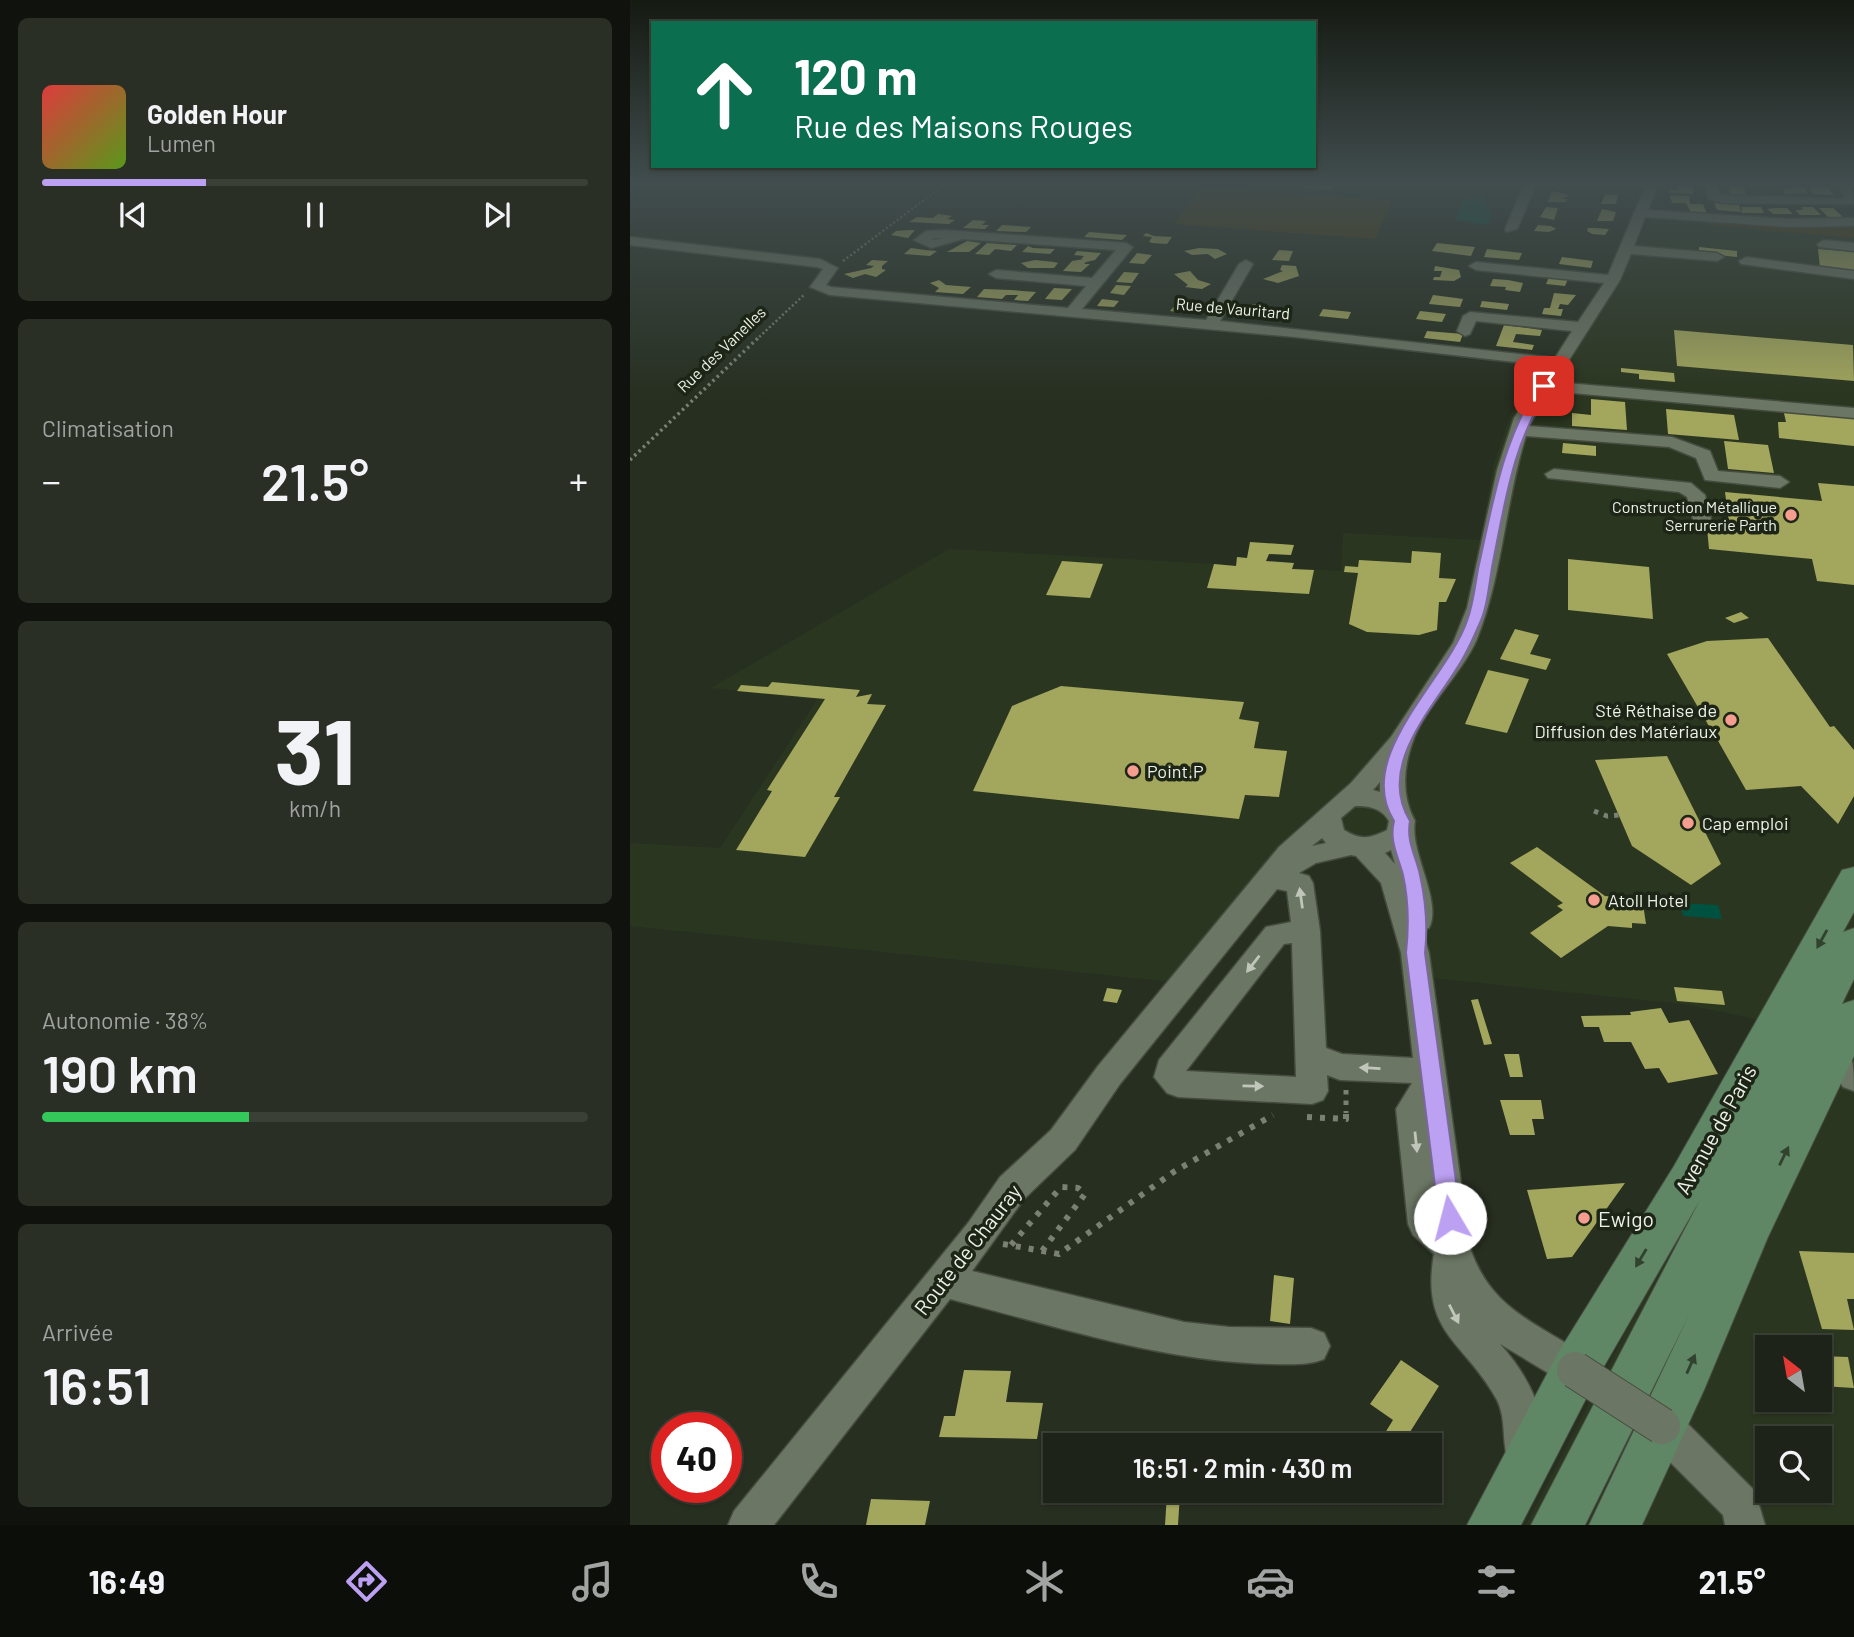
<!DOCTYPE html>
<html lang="fr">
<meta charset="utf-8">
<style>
:root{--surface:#1d2318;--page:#2a2f25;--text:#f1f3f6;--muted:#a0a4a2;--line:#3b4037;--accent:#bca0f2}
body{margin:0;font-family:Barlow,sans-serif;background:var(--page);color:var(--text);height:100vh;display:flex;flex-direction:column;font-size:26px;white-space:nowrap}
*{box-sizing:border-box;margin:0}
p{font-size:23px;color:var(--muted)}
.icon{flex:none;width:38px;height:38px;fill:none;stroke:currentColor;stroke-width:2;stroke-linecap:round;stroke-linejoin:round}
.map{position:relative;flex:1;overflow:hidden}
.side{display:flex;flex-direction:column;gap:18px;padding:18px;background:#10130d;width:630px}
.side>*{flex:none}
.banner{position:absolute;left:21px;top:21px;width:665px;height:147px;border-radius:0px;box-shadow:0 2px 5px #0004,0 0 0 2px var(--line);background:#0b6e4f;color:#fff;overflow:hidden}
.needle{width:46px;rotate:329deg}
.fabs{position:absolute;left:1125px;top:1335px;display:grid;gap:14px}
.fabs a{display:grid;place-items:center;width:77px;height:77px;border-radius:0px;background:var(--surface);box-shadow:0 2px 5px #0004,0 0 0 2px var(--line);font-size:35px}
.speed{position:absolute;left:21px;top:1412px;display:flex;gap:14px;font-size:35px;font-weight:700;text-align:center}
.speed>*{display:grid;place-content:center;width:91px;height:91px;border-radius:50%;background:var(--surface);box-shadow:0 2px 5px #0004,0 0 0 2px var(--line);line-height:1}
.speed .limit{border:10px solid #d22;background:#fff;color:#111}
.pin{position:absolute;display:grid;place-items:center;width:60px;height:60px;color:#fff;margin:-30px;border-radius:14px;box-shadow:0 4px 10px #0006}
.me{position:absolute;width:77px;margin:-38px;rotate:352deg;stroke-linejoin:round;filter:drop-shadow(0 0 5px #0008)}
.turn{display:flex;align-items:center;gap:24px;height:147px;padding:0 28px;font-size:32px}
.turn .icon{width:91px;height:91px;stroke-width:2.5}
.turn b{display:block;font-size:49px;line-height:60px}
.big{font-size:52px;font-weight:600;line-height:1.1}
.side .card{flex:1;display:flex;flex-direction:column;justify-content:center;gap:10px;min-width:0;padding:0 24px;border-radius:10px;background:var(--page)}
.side .dial{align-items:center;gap:0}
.dial b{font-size:91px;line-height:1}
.song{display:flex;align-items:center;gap:21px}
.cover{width:84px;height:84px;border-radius:10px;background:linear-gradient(135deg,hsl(0 70% 55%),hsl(90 70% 35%))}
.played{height:7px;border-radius:4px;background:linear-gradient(90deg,var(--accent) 30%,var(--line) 30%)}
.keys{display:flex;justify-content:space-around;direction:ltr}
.heat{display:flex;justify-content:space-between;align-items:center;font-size:38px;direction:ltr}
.charge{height:10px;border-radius:5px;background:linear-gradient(90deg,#34c759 38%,var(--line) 0)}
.trip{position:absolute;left:413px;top:1433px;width:399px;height:70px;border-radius:0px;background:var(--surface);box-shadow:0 2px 5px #0004,0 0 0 2px var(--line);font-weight:600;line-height:70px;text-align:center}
.dock{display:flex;height:112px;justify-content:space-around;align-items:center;background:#0c0e0a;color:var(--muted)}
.dock .icon{width:49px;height:49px}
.dock .active{color:var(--accent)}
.dock b{font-size:32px;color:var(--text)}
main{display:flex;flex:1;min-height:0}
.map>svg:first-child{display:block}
.built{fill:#2b3620;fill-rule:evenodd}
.green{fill:#493908}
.water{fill:#005240}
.building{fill:#a3a65d}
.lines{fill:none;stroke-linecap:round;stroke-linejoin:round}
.minor-casing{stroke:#454c3f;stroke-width:3}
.major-casing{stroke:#454c3f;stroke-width:2}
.path-far3{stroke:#7a8074;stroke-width:2.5;stroke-dasharray:2 2.5;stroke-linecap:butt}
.path-far2{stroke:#7a8074;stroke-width:3.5;stroke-dasharray:2.5 3.5;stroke-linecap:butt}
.path-far1{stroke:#7a8074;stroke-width:5;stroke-dasharray:4.5 6;stroke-linecap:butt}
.path{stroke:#7a8074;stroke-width:6;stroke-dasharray:5 8;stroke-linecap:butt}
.minor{fill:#6c7664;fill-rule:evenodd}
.major{fill:#5f8766;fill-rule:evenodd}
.minor-bridge-casing{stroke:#454c3f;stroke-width:38;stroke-linecap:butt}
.minor-bridge{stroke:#6c7664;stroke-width:36}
.oneway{fill:#c0c7ba}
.oneway2{fill:#31422e}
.route{fill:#bca0f2;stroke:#7a689d;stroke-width:2}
.poi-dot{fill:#f59d8f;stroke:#1d2516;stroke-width:2.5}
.labels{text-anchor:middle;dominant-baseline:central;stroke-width:7;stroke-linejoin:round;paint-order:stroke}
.far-street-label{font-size:16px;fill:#edf2e8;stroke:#1d2516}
.far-poi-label{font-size:16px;fill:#edf2e8;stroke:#1d2516;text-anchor:end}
.poi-label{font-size:18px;fill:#edf2e8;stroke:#1d2516;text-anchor:start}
.near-street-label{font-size:21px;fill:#edf2e8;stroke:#1d2516}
.near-poi-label{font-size:21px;fill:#edf2e8;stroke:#1d2516;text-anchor:start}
</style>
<main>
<section class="side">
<div class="card">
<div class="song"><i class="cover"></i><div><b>Golden Hour</b><p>Lumen</p></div></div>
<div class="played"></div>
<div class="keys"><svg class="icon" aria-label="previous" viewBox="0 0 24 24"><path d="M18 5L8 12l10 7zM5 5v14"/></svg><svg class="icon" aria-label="pause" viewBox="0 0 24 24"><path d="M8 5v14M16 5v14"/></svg><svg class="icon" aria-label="next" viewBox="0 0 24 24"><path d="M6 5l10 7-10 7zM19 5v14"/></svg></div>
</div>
<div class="card"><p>Climatisation</p>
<div class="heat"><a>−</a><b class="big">21.5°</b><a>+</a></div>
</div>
<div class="card dial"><b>31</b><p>km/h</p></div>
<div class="card"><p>Autonomie · 38%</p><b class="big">190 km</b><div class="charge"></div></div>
<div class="card"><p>Arrivée</p><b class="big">16:51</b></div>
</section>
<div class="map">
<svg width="1224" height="1525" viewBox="0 0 1224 1525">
<rect width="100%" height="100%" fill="#272f20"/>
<path class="built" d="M1023 216 1224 223V1525H896L1154 1025 1053 1004 771 975 758 890 731 857 704 855 664 870 639 896 572 985 0 926V843L90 848 187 700 81 688 319 549 711 571 713 533 850 540 864 463 880 416 899 386 917 367 930 363ZM1138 1348H1190V1400H1138ZM1138 1438H1190V1491H1138Z"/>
<path class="green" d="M572 187 762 201 745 239 544 224Z
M1085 221 1224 225V238L1077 225Z"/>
<path class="water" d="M852 196 862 215 858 225 825 220 833 200Z
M1050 903 1088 905 1092 919 1053 916Z"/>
<path class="building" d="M648 185H703L700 190Z
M1046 185H1063V194L1039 193V189L1049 190Z
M1098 185H1113L1117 197 1100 196Z
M1160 186 1174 187 1178 193 1155 194 1154 189 1162 190Z
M1185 186 1197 187 1204 195 1183 194 1180 188Z
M922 191 939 195 931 199H937L936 202H918Z
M975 194 988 195 986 204H971Z
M1040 195 1059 196 1060 204H1073L1077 214 1061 213 1056 203H1042Z
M1084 203 1109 205 1111 212 1087 210Z
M916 207 928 208 924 220 910 217Z
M1111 207H1131L1134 213H1112Z
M1171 207H1183L1191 215H1170L1165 210H1173Z
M1145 208H1157L1163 214H1143L1137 209Z
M1189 208H1203L1214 218H1199Z
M972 209 986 212 983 221H967Z
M308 214 322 216 317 219 325 220 319 224 279 222 287 217 303 218Z
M343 220 356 221 352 225H359L355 229 333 228Z
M372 225 401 227 396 232 366 231Z
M908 225 921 226 926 229 919 232 904 231Z
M958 228H964L979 229 975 235 962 234 957 231Z
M279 230H285L278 238 261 235 266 231Z
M459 232 497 235 492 240 454 237Z
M516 233 524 236 542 237 537 244 522 243 519 242 522 237 513 236Z
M337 241 351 243 339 252H317Z
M357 243 370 244 387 245 381 251 365 249 359 255 345 254Z
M807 243 845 247 841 256 802 251Z
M398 246 403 248 425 249 420 254 392 252Z
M1069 247 1107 251V257L1069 253Z
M281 248 295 250 307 251 300 256 274 254Z
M569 248 588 249 597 254 585 259 578 254 562 255 554 251Z
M857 249 892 253 889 260 854 257Z
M1188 249 1224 252V271L1190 268Z
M649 250 663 251 659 261 642 260Z
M447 251 471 253 465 260 456 262 454 264H460L451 272 433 271 442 261 454 259H451L454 256 444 255Z
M507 253 522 255 514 264 499 263Z
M932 257 963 261 961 268 929 264Z
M242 260 258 261 252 266V269L256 270 246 277 235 274 223 278 214 274 241 268 244 266 236 265Z
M405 260 424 262 428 263 424 268H398L391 263Z
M652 265 666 266 669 276 648 283 633 279 653 271 650 270Z
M805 266 829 270 831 277 824 281 803 280 804 277H810L812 271H804Z
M560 271 568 280 581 284 572 289 555 287 558 285 544 274Z
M494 272 509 273 502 283 486 282Z
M919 277 938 279 935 286 916 284Z
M863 279 878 280 893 283 890 292 875 290 876 287 860 286Z
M309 280 316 285 341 287 333 294 305 292 309 288 300 283Z
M486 285 501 286 494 295 480 293Z
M424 288 442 289 432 300 415 299Z
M354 289 381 290 406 292 398 301 384 300 388 295H376L372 299 347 297Z
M924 293 946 295 938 305 930 304 928 309H933L931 316 912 314 914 308H920Z
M803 295 826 298 833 299 830 307 799 304Z
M472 299 489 301 484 307 467 306Z
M550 300 567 301 557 313 540 311Z
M852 301 879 304 877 310 850 307Z
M622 304 630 305 628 308 651 309 647 318 616 316Z
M693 309 721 312 718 319 689 316Z
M790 311 799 312 816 314 812 322 786 319Z
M874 325 882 326 912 330 910 336 886 334 883 342 904 345 902 350 866 346Z
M1044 330 1223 345 1224 381 1047 366Z
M797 331 833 334 830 342 794 338Z
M991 368 1044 373 1045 382 1009 379V374L991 372Z
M961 399 995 402 997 430 942 426V413L961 415Z
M1036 409 1104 415 1109 440 1038 434Z
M1153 409 1224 416V446L1149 438 1148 422H1156Z
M1094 441 1138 445 1144 473 1098 469Z
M933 443 966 446V456L932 453Z
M1188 483 1224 486V585L1187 581 1182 559 1079 549 1077 528 1100 530 1095 492 1192 501Z
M620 542 664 545 661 555 639 554 636 561 664 563 662 569 684 570 679 594 577 588 584 564 606 566 607 557 617 558Z
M782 551 811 553 809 578 826 579 816 602H809L807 630 789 635 737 632 719 624 728 573 714 572 715 566 728 567 729 560 781 563Z
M938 559 1019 567 1023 619 938 610Z
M432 561 473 564 460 598 416 595Z
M1111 612 1119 618 1104 623 1095 618Z
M885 629 909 635 900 654 921 659 916 670 870 659Z
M1138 638 1200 727 1204 726 1224 750V796L1208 824 1171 786 1116 790 1087 739 1083 740 1079 733H1083L1037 654 1077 641Z
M858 670 899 679 877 733 835 724Z
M142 682 230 690 226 697 242 694 237 704 256 705 204 797H210L175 857 106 850 142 791 137 790 195 699 107 691 111 685 138 687Z
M431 686 614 702 609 719 629 722 624 748 657 751 649 797 615 795 609 819 343 791 382 706Z
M1037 756 1091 864 1061 885 1002 846 965 760Z
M907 847 975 896 997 898 998 903 1013 904 1016 924 1002 923V928L978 926 931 958 900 933 933 910 927 906 933 903 880 863Z
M1044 987 1092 991 1095 1005 1047 1001Z
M477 988 492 990 487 1003 473 1001Z
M848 999 857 1028 862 1044 854 1045 841 1000Z
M1031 1008 1039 1023 1059 1020 1088 1074 1038 1083 1029 1068 1015 1069 1001 1042H974L969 1027H954L951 1016 1001 1015 1000 1012Z
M874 1054H889L893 1077H880Z
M870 1100H911L914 1119H902L905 1135H880Z
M995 1183 942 1257 917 1259 897 1190Z
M1169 1251 1224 1253V1299H1217L1224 1330 1192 1329Z
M644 1275 664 1278 660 1324 640 1321Z
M1190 1356 1218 1357 1224 1388 1191 1386Z
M771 1360 809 1386 780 1432 799 1446H747L763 1420 740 1404Z
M334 1370 381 1371 376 1402 413 1403 407 1439 309 1437 314 1416H325Z
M537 1494H550L548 1525H535Z
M241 1499 300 1501 295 1525H236Z"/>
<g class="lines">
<defs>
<path id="minor" d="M894 185H906L887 229 876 232 875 229Z
M1016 185H1028L1018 210 1158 219 1224 218V226L1158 227 1015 217 1004 246 1087 253 1094 257 1087 261 1001 254 990 280 925 382 1224 408V418L919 391 899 426 1042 437 1080 451 1088 471 1150 476 1159 482 1150 488 1075 480 1066 458 1039 447 896 436C875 502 873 574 847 639 832 674 793 709 782 744 773 770 772 797 785 821 779 851 813 902 799 928L792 930 799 953 840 1248C856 1294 883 1312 924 1336 940 1346 956 1352 964 1370L958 1383 945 1389 870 1344C898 1375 924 1421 907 1463L893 1469 879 1463C871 1443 877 1420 867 1400 835 1341 790 1334 804 1254L783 1235 778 1224 766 1109 782 1083 710 1080 697 1075 698 1091 693 1100 682 1104 548 1097 537 1093 524 1077 529 1060 636 927 661 922 657 891 647 889 490 1084 445 1150 394 1199 342 1271 554 1322 599 1327 681 1328 694 1333 700 1346 694 1359C677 1366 660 1364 641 1364 532 1362 426 1326 320 1299L144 1525H98L104 1511 338 1223 370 1177 421 1130 468 1066 649 847 721 783 761 737 823 643 837 608 867 470 884 418 919 366 665 337 200 295 180 287 193 269 187 267 0 245V237L190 259 208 268 196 285 201 287 438 308 456 286 366 278 359 274 366 270 462 278 486 250 333 239 301 248 284 240 296 231 315 230 496 243 503 247 452 309 576 320 609 264 616 260 623 264 590 321 925 358 942 331 846 321 840 334 835 336 827 331 833 316 840 312 948 322 974 283 846 270 839 266 846 262 978 275ZM304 238H314L301 240ZM750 782V792L743 790ZM725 806C740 806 751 808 759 821L757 830C739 839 731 840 714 830L711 818ZM692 838 696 843 682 846ZM761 850 765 864 755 853ZM721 855 726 856 751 883 771 953 783 1058 712 1054 696 1048 690 931 683 883 679 876 669 873 686 863ZM662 943 666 1077 556 1071 654 944Z
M1075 185H1087L1089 194 1094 195 1215 199 1209 185H1221L1224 204 1093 203 1079 199Z
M1194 240 1224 243V251L1189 247 1187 244Z
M1116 257 1224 271V279L1111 264 1109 261Z
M924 469 1061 483 1075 495 1081 519 1071 525 1064 523 1057 497 1049 492 918 478 915 474Z
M1207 1038C1224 1045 1224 1070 1224 1091L1213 1087 1192 1050 1196 1041Z
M1032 1407 1046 1412 1125 1491 1135 1525H1095L1093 1515 1018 1440 1013 1426 1018 1412Z"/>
<path id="major" d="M1224 867V912L1213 932 1224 928V979L1212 1004 1224 1000V1056L1138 1237 1074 1390 1012 1525H959L1059 1315 955 1525H901L1070 1200 962 1387 891 1525H837L928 1353 1044 1166 1212 870Z"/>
</defs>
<use href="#minor" class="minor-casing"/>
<use href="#major" class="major-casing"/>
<path class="path-far3" d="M213 261 314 185
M126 340 175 294"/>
<path class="path-far2" d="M0 460 128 338"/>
<path class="path-far1" d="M964 811 977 816 990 815
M716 1090V1113"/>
<path class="path" d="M677 1117 716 1119V1112
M373 1244 429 1254 545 1171 643 1115
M381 1245 431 1187 448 1188 455 1194 412 1251"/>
<use href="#minor" class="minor"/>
<use href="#major" class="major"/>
<defs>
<path id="minor-bridge" d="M945 1370 1032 1426"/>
</defs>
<use href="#minor-bridge" class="minor-bridge-casing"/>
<use href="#minor-bridge" class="minor-bridge"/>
</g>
<defs><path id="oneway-solid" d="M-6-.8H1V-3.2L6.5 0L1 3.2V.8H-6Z" transform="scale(1.75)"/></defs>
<g class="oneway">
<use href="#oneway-solid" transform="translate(671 898) rotate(-98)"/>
<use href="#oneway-solid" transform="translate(623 964) rotate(128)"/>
<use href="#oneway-solid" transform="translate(740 1068) rotate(-177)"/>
<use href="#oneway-solid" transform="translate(623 1086) rotate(1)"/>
<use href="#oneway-solid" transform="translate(786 1142) rotate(84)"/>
<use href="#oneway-solid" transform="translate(824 1314) rotate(63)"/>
</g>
<g class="oneway2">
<use href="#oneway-solid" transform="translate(1192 939) rotate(119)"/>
<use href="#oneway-solid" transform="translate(1154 1156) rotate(-64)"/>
<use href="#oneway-solid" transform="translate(1011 1258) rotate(121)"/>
<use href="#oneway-solid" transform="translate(1061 1364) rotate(-66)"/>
</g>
<linearGradient id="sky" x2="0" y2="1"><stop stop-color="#151a12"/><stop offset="0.46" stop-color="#414d4e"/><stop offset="1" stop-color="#414d4e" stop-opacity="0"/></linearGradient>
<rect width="1224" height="398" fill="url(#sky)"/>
<path class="route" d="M910 383 920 386C883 443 876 497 863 562 859 582 858 607 849 625 843 639 836 655 827 668 800 712 747 767 780 821 776 841 786 856 790 875 796 902 798 926 795 953L831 1218 828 1225 820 1228 812 1225 809 1218 776 953C779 926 779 902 773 875 768 856 759 841 764 821 723 756 816 681 837 621 843 605 845 586 848 569 863 502 872 441 910 383Z"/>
<g class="poi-dot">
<circle cx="1161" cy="515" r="7"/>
<circle cx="1101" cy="720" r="7"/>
<circle cx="503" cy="771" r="7"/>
<circle cx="1058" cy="823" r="7"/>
<circle cx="964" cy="900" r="7"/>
<circle cx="954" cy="1218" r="7"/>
</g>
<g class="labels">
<g class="far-street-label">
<text transform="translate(603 308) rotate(5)">Rue de Vauritard</text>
<text transform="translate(91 349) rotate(-44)">Rue des Vanelles</text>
</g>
<g class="far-poi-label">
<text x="1147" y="506">Construction Métallique<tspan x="1147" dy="18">Serrurerie Parth</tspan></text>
</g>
<g class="poi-label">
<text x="1087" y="710" text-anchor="end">Sté Réthaise de<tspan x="1087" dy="21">Diffusion des Matériaux</tspan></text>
<text x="517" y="771">Point.P</text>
<text x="1072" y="823">Cap emploi</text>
<text x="978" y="900">Atoll Hotel</text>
</g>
<g class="near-street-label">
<text transform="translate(1085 1129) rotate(-61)">Avenue de Paris</text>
<text transform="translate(337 1249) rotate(-52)">Route de Chauray</text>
</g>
<g class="near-poi-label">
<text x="968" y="1218">Ewigo</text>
</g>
</g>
</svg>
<div class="fabs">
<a><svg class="needle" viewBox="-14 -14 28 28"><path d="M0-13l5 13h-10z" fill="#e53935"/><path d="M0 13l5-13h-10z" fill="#a0a4a2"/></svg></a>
<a><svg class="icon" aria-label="search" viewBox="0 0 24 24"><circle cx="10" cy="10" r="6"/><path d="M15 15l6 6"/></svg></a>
</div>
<div class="speed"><div class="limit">40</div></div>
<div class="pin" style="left:914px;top:386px;background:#d93025"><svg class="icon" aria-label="arrive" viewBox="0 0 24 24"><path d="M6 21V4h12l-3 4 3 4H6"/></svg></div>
<svg class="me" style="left:820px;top:1218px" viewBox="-20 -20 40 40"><circle r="19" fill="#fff"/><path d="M0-13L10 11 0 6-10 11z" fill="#bca0f2"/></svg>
<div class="trip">16:51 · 2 min · 430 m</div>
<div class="banner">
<div class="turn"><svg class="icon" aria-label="ahead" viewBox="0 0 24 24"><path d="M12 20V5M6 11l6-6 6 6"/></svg><div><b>120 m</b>Rue des Maisons Rouges</div></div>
</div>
</div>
</main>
<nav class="dock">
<b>16:49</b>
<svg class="icon active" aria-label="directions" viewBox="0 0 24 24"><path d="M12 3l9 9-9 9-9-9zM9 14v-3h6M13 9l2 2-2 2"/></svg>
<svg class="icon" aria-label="music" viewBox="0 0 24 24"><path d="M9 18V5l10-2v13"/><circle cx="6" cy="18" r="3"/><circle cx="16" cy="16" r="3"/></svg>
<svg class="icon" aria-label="phone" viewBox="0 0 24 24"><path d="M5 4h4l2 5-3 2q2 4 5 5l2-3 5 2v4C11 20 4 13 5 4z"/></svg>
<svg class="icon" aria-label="climate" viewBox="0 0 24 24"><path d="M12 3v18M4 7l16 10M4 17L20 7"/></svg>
<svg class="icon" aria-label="car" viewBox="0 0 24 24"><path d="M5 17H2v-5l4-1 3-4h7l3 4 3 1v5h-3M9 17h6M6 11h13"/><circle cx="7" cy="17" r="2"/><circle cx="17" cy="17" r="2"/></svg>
<svg class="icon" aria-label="filters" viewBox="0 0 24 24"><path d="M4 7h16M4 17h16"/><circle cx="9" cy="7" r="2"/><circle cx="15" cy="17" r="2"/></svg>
<b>21.5°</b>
</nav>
